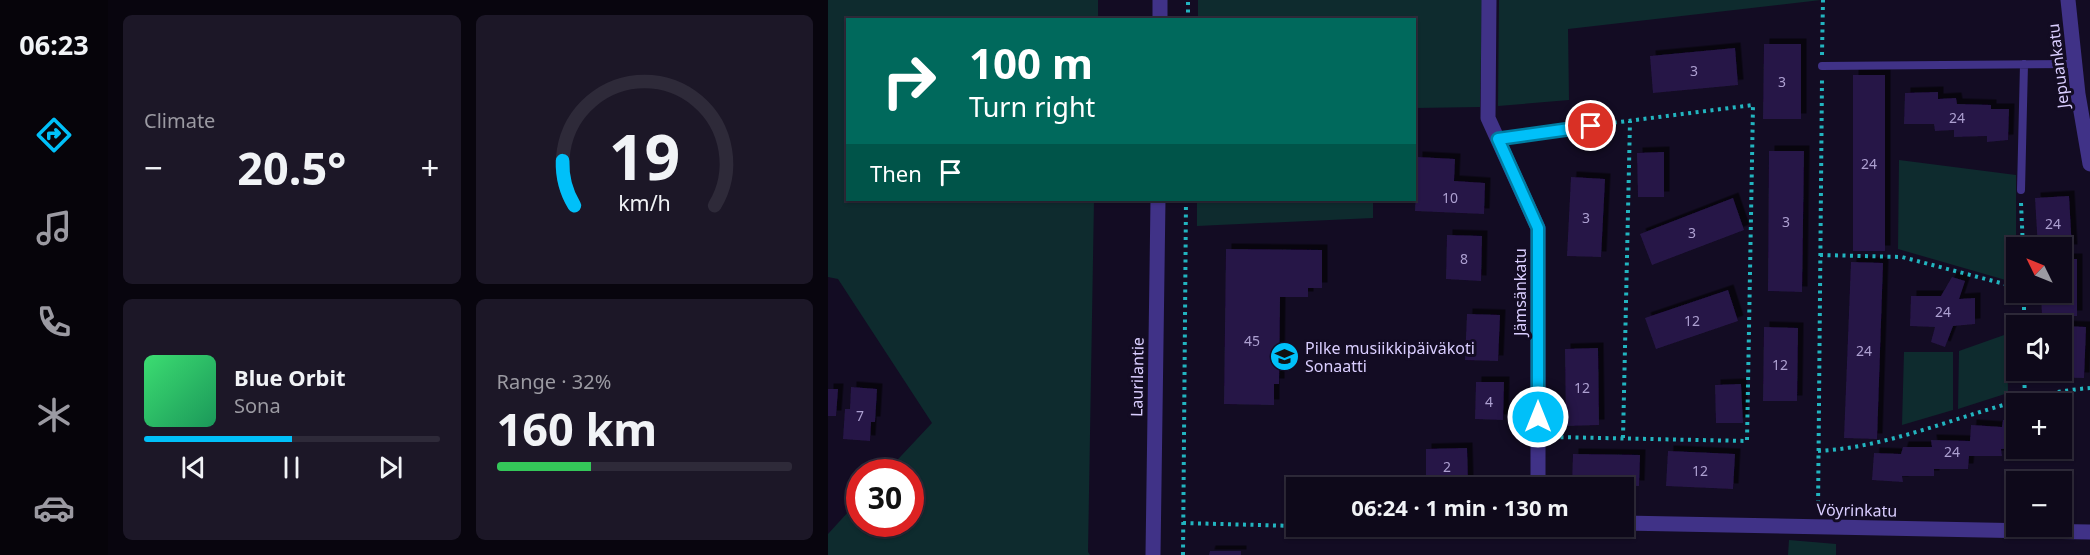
<!DOCTYPE html>
<meta charset="utf-8">
<style>
:root{--surface:#0e091a;--page:#1c1727;--text:#f1f3f6;--muted:#9b9aa2;--line:#2e2a39;--accent:#00c0f9}
body{margin:0;font-family:"Noto Sans",sans-serif;background:var(--page);color:var(--text);height:100vh;display:flex;flex-direction:column;font-size:22px;white-space:nowrap}
*{box-sizing:border-box;margin:0}
p{font-size:20px;color:var(--muted)}
.icon{flex:none;width:33px;height:33px;fill:none;stroke:currentColor;stroke-width:2;stroke-linecap:round;stroke-linejoin:round}
.map{position:relative;flex:1;overflow:hidden}
.side{display:flex;flex-direction:column;gap:15px;padding:15px;background:#08050e;width:720px}
.side>*{flex:none}
.hud{position:absolute;left:18px;top:18px;width:570px;height:183px;border-radius:0px;box-shadow:0 2px 4px #0004,0 0 0 2px var(--line);background:#00695c;color:#fff;overflow:hidden}
.needle{width:39px;rotate:313deg}
.fabs{position:absolute;left:1178px;top:237px;display:grid;gap:12px}
.fabs a{display:grid;place-items:center;width:66px;height:66px;border-radius:0px;background:var(--surface);box-shadow:0 2px 4px #0004,0 0 0 2px var(--line);font-size:30px}
.speed{position:absolute;left:18px;top:459px;display:flex;gap:12px;font-size:30px;font-weight:700;text-align:center}
.speed>*{display:grid;place-content:center;width:78px;height:78px;border-radius:50%;background:var(--surface);box-shadow:0 2px 4px #0004,0 0 0 2px var(--line);line-height:1}
.speed .limit{border:9px solid #d22;background:#fff;color:#111}
.pin{position:absolute;display:grid;place-items:center;width:51px;height:51px;color:#fff;margin:-26px;border:3px solid #fff;border-radius:50%;box-shadow:0 2px 6px #0007}
.me{position:absolute;width:66px;margin:-33px;rotate:0deg;stroke-linejoin:round;filter:drop-shadow(0 0 4px #0008)}
.turn{display:flex;align-items:center;gap:21px;height:126px;padding:0 24px;font-size:27px}
.turn .icon{width:78px;height:78px;stroke-width:2.5}
.turn b{display:block;font-size:42px;line-height:51px}
.then{display:flex;align-items:center;height:57px;padding:0 24px;background:#0003;gap:12px;font-size:22px}
.big{font-size:45px;font-weight:700;line-height:1.1}
.side .card{flex:1;display:flex;flex-direction:column;justify-content:center;gap:9px;min-width:0;padding:0 21px;border-radius:9px;background:var(--page)}
.side .dial{align-items:center;gap:0}
.dial svg{height:156px;overflow:visible;fill:none;stroke:var(--line);stroke-width:7;stroke-linecap:round;text-anchor:middle}
.dial text{fill:var(--text);stroke:none}
.song{display:flex;align-items:center;gap:18px}
.cover{width:72px;height:72px;border-radius:9px;background:linear-gradient(135deg,hsl(140 70% 55%),hsl(150 70% 35%))}
.played{height:6px;border-radius:3px;background:linear-gradient(90deg,var(--accent) 50%,var(--line) 50%)}
.keys{display:flex;justify-content:space-around;direction:ltr}
.heat{display:flex;justify-content:space-between;align-items:center;font-size:33px;direction:ltr}
.charge{height:9px;border-radius:4px;background:linear-gradient(90deg,#34c759 32%,var(--line) 0)}
.side .tiles{flex:1;display:grid;gap:15px;grid-template-columns:repeat(2,1fr)}
.trip{position:absolute;left:458px;top:477px;width:348px;height:60px;border-radius:0px;background:var(--surface);box-shadow:0 2px 4px #0004,0 0 0 2px var(--line);font-weight:700;line-height:60px;text-align:center}
main{display:flex;flex:1;min-height:0}
.menu{display:flex;flex-direction:column;width:108px;justify-content:space-around;align-items:center;background:#06040a;color:var(--muted)}
.menu .icon{width:42px;height:42px}
.menu .selected{color:var(--accent)}
.menu b{font-size:27px;color:var(--text)}
.map>svg:first-child{display:block}
.green{fill:#0e2b2e}
.building{fill:#261646;filter:url(#shadow)}
.lines{fill:none;stroke-linecap:round;stroke-linejoin:round}
.path{stroke:#22b4bf;stroke-width:4;stroke-dasharray:3 4.5;stroke-linecap:butt}
.service{stroke:#403287;stroke-width:8}
.minor{stroke:#403287;stroke-width:15}
.tertiary{stroke:#403287;stroke-width:15}
.route-casing{stroke:#007da2;stroke-width:15}
.route{stroke:#00c0f9;stroke-width:10}
.labels{text-anchor:middle;dominant-baseline:central;stroke-width:6;stroke-linejoin:round;paint-order:stroke}
.number-label{font-size:14px;fill:#ada0d1}
.street-label{font-size:16px;fill:#daceff;stroke:#130c23}
.poi-label{font-size:16px;fill:#daceff;stroke:#130c23;text-anchor:start}
</style>
<main>
<nav class="menu">
<b>06:23</b>
<svg class="icon selected" aria-label="directions" viewBox="0 0 24 24"><path d="M12 3l9 9-9 9-9-9zM9 14v-3h6M13 9l2 2-2 2"/></svg>
<svg class="icon" aria-label="music" viewBox="0 0 24 24"><path d="M9 18V5l10-2v13"/><circle cx="6" cy="18" r="3"/><circle cx="16" cy="16" r="3"/></svg>
<svg class="icon" aria-label="phone" viewBox="0 0 24 24"><path d="M5 4h4l2 5-3 2q2 4 5 5l2-3 5 2v4C11 20 4 13 5 4z"/></svg>
<svg class="icon" aria-label="climate" viewBox="0 0 24 24"><path d="M12 3v18M4 7l16 10M4 17L20 7"/></svg>
<svg class="icon" aria-label="car" viewBox="0 0 24 24"><path d="M5 17H2v-5l4-1 3-4h7l3 4 3 1v5h-3M9 17h6M6 11h13"/><circle cx="7" cy="17" r="2"/><circle cx="17" cy="17" r="2"/></svg>
</nav>
<section class="side">
<div class="tiles">
<div class="card"><p>Climate</p>
<div class="heat"><a>−</a><b class="big">20.5°</b><a>+</a></div>
</div>
<div class="card dial"><svg viewBox="0 0 100 80">
<path d="M14 69A42 42 0 1 1 86 69"/>
<path d="M14 69A42 42 0 0 1 8 46" stroke="#00c0f9"/>
<text x="50" y="56" font-size="32" font-weight="700">19</text>
<text x="50" y="72" font-size="11">km/h</text>
</svg></div>
<div class="card">
<div class="song"><i class="cover"></i><div><b>Blue Orbit</b><p>Sona</p></div></div>
<div class="played"></div>
<div class="keys"><svg class="icon" aria-label="previous" viewBox="0 0 24 24"><path d="M18 5L8 12l10 7zM5 5v14"/></svg><svg class="icon" aria-label="pause" viewBox="0 0 24 24"><path d="M8 5v14M16 5v14"/></svg><svg class="icon" aria-label="next" viewBox="0 0 24 24"><path d="M6 5l10 7-10 7zM19 5v14"/></svg></div>
</div>
<div class="card"><p>Range · 32%</p><b class="big">160 km</b><div class="charge"></div></div>
</div>
</section>
<div class="map">
<svg width="1262" height="555" viewBox="0 0 1262 555">
<defs>
<filter id="shadow"><feDropShadow dx="5.5" dy="-5.5" stdDeviation="0" flood-color="#0009"/></filter>
</defs>
<rect width="100%" height="100%" fill="#130c23"/>
<path class="green" d="M0 0H270V19L20 20V200H266L260 552 262 555H0V534L31 500 32 524H82V472H58L104 423 10 279 0 277Z
M370 0H654L652 107 587 108 586 20H370Z
M671 0H993L740 29 741 100 670 106Z
M1071 160 1188 175V283L1070 249Z
M369 200H545V218L369 226Z
M1179 334 1180 393 1130 409 1131 351Z
M1076 352H1125V410L1074 425Z
M961 540 1008 544V555H960Z"/>
<path class="building" d="M936 44H973V119H935Z
M907 48 910 85 825 93 822 56Z
M1025 75H1057V251H1025Z
M1110 92V99L1128 98 1129 104 1163 105V109H1181L1180 140 1159 142V136L1126 137V130L1107 131 1106 124H1076L1077 93Z
M941 151H976L974 292 940 291Z
M836 152V197H810L809 153Z
M589 157 627 159 626 181 657 183 656 214 587 211Z
M743 177 777 179 773 257 739 256Z
M1241 196 1244 250 1210 248 1207 198Z
M905 198 916 230 824 265 812 234Z
M619 235 654 236 653 281 618 279Z
M398 249 494 250V288H480V297H452L451 384H446V405L396 404Z
M1233 259H1249V316H1214L1213 292H1233Z
M1023 262 1055 263 1049 439 1016 438Z
M1124 277 1137 281 1131 299 1147 298V324L1125 326 1117 347 1103 342 1107 327 1082 326 1083 296H1113Z
M900 290 910 321 828 349 817 318Z
M639 314 672 315 670 361 637 360Z
M1233 326 1258 327 1256 378 1217 377 1218 370H1233Z
M936 327 970 328 969 401H935Z
M770 348 771 425 738 426 737 349Z
M648 382H676L675 420 647 419Z
M913 384 915 423H888L887 385Z
M23 387 49 389 47 422H43L42 441 15 439 17 409H22Z
M0 389H10L8 416H0Z
M1233 413H1240L1237 439H1233Z
M1175 420H1188V448L1173 449 1174 456H1141L1140 469H1106V476H1074L1075 482 1044 480 1046 453 1073 454 1075 447H1104L1103 440 1142 441 1143 425 1174 427Z
M639 448 640 483H598V449Z
M840 451 907 454 905 489 838 486Z
M745 454 812 455 811 486 744 484Z
M382 551H413V555H381Z"/>
<g class="lines">
<path class="path" d="M360 20V0
M994 55 995 0
M1193 203 1195 248
M992 255 1074 257 1188 287
M1196 292V326
M1196 370 1197 399
M725 437 919 441 925 105 776 124
M795 438 802 121
M990 451C1083 446 1169 395 1262 388
M990 511 994 78
M355 523 468 526
M488 526 497 527
M355 555 358 200"/>
<path class="service" d="M994 66 1247 64
M670 139 763 126
M1193 190 1196 64"/>
<path class="minor" d="M661 0 660 118 710 228V488
M1240 0 1250 94 1262 164
M795 523 1262 532
M512 527 533 526"/>
<path class="tertiary" d="M332 20V0
M325 555 330 200"/>
</g>
<g class="lines">
<defs>
<path id="route" d="M710 417V228L670 139 763 126"/>
</defs>
<use href="#route" class="route-casing"/>
<use href="#route" class="route"/>
</g>
<defs>
<symbol id="school-disc" viewBox="-11 -11 22 22"><circle r="9.5" fill="#00c0f9" stroke="#130c23"/><path d="M0-5L7-2L0 1L-7-2ZM-4 1L0 2.5L4 1V4Q0 6-4 4Z" fill="#111"/></symbol>
</defs>
<g fill-rule="evenodd">
<use href="#school-disc" x="440" y="340" width="33" height="33"/>
</g>
<g class="labels">
<g class="number-label">
<text x="866" y="70">3</text>
<text x="954" y="81">3</text>
<text x="1129" y="117">24</text>
<text x="1041" y="163">24</text>
<text x="622" y="197">10</text>
<text x="758" y="217">3</text>
<text x="958" y="221">3</text>
<text x="1225" y="223">24</text>
<text x="864" y="232">3</text>
<text x="636" y="258">8</text>
<text x="1115" y="311">24</text>
<text x="864" y="320">12</text>
<text x="424" y="340">45</text>
<text x="1036" y="350">24</text>
<text x="952" y="364">12</text>
<text x="754" y="387">12</text>
<text x="661" y="401">4</text>
<text x="32" y="415">7</text>
<text x="1124" y="451">24</text>
<text x="619" y="466">2</text>
<text x="872" y="470">12</text>
</g>
<g class="street-label">
<text transform="translate(1230 66) rotate(-97)">Jepuankatu</text>
<text transform="translate(692 292) rotate(-90)">Jämsänkatu</text>
<text transform="translate(309 377) rotate(-89)">Laurilantie</text>
<text transform="translate(1029 510) rotate(1)">Vöyrinkatu</text>
</g>
<g class="poi-label">
<text x="477" y="348">Pilke musiikkipäiväkoti<tspan x="477" dy="18">Sonaatti</tspan></text>
</g>
</g>
</svg>
<div class="fabs">
<a><svg class="needle" viewBox="-14 -14 28 28"><path d="M0-13l5 13h-10z" fill="#e53935"/><path d="M0 13l5-13h-10z" fill="#9b9aa2"/></svg></a>
<a><svg class="icon" aria-label="sound" viewBox="0 0 24 24"><path d="M4 9h4l5-4v14l-5-4H4zM17 9q2 3 0 6"/></svg></a>
<a>+</a>
<a>−</a>
</div>
<div class="speed"><div class="limit">30</div></div>
<div class="pin" style="left:763px;top:126px;background:#d93025"><svg class="icon" aria-label="arrive" viewBox="0 0 24 24"><path d="M6 21V4h12l-3 4 3 4H6"/></svg></div>
<svg class="me" style="left:710px;top:417px" viewBox="-20 -20 40 40"><circle r="17" fill="#00c0f9" stroke="#fff" stroke-width="3"/><path d="M0-11L8 9 0 5-8 9z" fill="#fff"/></svg>
<div class="trip">06:24 · 1 min · 130 m</div>
<div class="hud">
<div class="turn"><svg class="icon" aria-label="right" viewBox="0 0 24 24"><path d="M7 20v-9h11M14 6l5 5-5 5"/></svg><div><b>100 m</b>Turn right</div></div>
<div class="then">Then<svg class="icon" aria-label="arrive" viewBox="0 0 24 24"><path d="M6 21V4h12l-3 4 3 4H6"/></svg></div>
</div>
</div>
</main>
